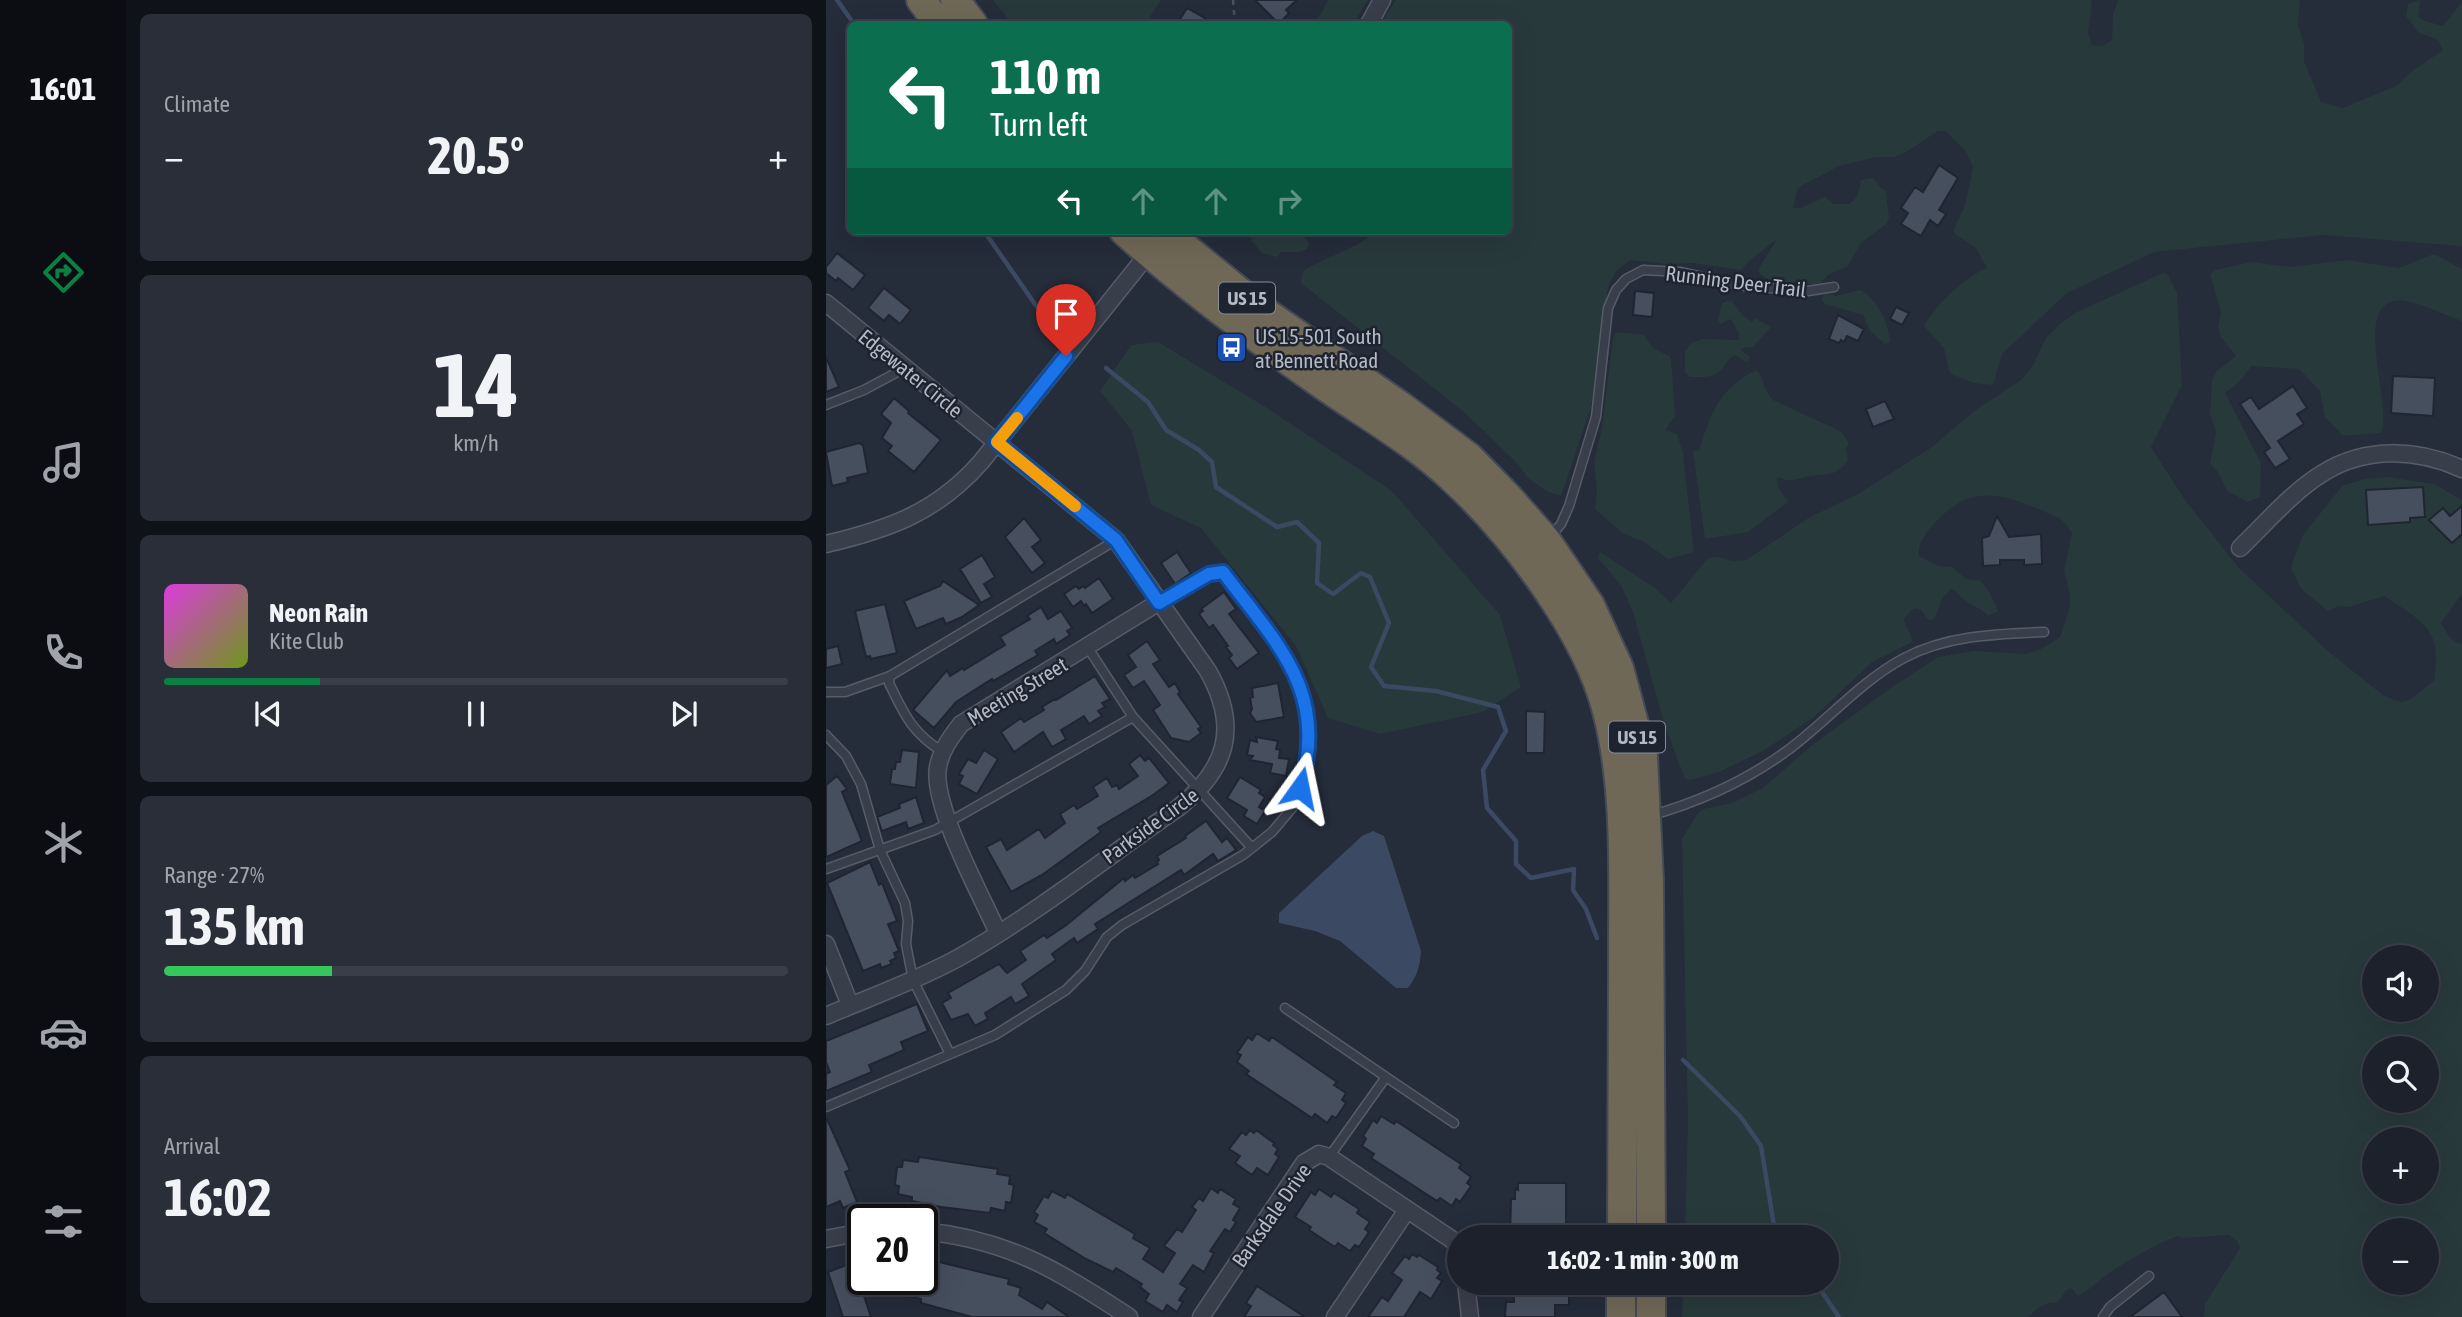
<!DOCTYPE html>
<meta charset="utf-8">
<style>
:root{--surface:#1c212c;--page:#292e38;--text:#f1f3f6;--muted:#a0a3a9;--line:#3a3e48;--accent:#0b8043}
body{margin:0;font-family:"Asap Condensed",sans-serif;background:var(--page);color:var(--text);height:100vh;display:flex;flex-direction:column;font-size:26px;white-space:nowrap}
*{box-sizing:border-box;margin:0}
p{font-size:23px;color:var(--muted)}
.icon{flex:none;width:38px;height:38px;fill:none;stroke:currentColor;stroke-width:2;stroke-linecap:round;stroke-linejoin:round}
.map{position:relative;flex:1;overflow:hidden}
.panel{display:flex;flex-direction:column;gap:14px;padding:14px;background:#0f1218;width:700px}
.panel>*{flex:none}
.hud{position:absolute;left:21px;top:21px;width:665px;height:214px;border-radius:10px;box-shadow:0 7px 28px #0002,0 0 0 2px var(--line);background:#0b6e4f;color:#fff;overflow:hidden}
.tools{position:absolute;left:1536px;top:945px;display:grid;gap:14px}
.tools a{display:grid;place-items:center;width:77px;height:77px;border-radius:50%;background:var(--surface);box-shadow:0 7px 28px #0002,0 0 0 2px var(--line);font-size:35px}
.speed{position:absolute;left:21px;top:1204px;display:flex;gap:14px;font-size:35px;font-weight:700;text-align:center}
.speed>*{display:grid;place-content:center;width:91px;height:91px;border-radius:50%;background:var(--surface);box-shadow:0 7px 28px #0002,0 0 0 2px var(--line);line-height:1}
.speed .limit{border:4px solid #111;border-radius:10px;background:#fff;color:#111}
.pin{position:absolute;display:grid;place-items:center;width:60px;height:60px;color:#fff;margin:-72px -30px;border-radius:50% 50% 50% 0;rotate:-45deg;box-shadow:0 0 7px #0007}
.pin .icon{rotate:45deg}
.me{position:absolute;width:77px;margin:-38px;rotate:12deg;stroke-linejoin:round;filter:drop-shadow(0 0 5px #0008)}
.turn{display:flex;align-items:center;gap:24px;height:147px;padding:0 28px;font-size:32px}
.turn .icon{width:91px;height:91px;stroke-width:2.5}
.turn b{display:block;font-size:49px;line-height:60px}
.lanes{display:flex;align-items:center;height:66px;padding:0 28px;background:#0003;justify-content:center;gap:35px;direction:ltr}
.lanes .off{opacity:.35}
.big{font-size:52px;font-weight:700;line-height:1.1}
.panel .card{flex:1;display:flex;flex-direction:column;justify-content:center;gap:10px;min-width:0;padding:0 24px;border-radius:10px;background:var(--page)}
.panel .dial{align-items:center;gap:0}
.dial b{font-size:91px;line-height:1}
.song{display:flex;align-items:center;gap:21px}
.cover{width:84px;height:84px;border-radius:10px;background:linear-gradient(135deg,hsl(300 70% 55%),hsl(80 70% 35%))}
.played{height:7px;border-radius:4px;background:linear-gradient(90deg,var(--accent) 25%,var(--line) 25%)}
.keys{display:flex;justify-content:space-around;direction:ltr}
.heat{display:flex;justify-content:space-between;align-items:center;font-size:38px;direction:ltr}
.charge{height:10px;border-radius:5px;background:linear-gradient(90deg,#34c759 27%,var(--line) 0)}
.trip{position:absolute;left:621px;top:1225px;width:392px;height:70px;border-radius:35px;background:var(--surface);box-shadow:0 7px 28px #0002,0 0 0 2px var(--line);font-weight:700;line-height:70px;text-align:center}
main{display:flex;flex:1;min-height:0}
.menu{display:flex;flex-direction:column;width:126px;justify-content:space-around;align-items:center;background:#0b0d12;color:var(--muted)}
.menu .icon{width:49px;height:49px}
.menu .active{color:var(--accent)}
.menu b{font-size:32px;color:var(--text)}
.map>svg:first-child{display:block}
.green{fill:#28393c;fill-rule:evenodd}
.water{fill:#3c4962}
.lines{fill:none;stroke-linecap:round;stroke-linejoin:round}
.stream{stroke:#3c4962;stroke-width:4.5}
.building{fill:#464f5e;stroke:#202532;stroke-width:2}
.lane-casing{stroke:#575c69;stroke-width:11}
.street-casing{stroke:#575c69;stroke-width:19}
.highway-casing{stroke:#444956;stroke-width:32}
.path{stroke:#455459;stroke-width:2.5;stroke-dasharray:5 5;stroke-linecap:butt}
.lane{stroke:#393e4b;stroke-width:8}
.street{stroke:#393e4b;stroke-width:16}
.highway{stroke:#706856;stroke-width:28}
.route-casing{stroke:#114b97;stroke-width:18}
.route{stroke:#1a73e8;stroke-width:12}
.slow{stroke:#f59e0b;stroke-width:12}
.labels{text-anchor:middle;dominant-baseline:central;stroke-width:5;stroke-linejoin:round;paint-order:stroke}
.shield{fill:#1e2330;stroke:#878c99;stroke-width:2}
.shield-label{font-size:19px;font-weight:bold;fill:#b4b9c6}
.street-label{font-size:21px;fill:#b4b9c6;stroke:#1e2330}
.poi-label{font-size:21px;fill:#b4b9c6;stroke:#1e2330;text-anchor:start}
</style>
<main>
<nav class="menu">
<b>16:01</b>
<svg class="icon active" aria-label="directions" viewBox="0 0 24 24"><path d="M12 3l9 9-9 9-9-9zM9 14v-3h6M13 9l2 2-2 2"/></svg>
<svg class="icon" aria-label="music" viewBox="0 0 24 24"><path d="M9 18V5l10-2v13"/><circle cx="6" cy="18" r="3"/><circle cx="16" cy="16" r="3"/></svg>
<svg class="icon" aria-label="phone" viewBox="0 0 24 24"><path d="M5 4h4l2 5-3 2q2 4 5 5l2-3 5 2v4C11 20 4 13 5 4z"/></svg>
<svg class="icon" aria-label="climate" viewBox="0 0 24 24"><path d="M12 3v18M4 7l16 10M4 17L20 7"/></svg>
<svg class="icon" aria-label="car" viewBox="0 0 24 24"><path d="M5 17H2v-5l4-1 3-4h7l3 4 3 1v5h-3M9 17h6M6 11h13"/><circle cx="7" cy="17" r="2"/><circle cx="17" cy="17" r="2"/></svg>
<svg class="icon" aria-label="filters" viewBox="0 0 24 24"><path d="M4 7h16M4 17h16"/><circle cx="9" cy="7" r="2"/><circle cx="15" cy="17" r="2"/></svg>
</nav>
<section class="panel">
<div class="card"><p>Climate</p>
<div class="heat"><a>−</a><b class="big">20.5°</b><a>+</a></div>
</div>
<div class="card dial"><b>14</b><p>km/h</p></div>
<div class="card">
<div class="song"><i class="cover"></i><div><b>Neon Rain</b><p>Kite Club</p></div></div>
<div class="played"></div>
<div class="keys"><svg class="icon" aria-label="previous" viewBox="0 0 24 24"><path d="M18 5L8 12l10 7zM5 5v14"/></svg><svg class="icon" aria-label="pause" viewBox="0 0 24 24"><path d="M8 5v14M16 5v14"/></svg><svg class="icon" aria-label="next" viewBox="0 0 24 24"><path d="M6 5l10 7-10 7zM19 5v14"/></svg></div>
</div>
<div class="card"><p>Range · 27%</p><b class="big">135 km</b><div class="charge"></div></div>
<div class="card"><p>Arrival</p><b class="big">16:02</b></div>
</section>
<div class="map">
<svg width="1636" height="1317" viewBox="0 0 1636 1317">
<rect width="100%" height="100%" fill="#252c3a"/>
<path class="green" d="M167 0H335L324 17 326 24H184L185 22Z
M502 0H542L527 24H486L495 14Z
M570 0H1266L1262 33 1266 45 1277 46 1286 40 1287 15 1292 0H1474L1472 24 1478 44V61L1495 102 1517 108 1572 85 1585 72 1617 50 1612 40 1592 32 1580 16 1582 4 1594 0 1592 16 1596 20 1617 26 1636 2V246L1497 235 1328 252 1241 293 1176 354 1167 385 1148 383 1127 375 1123 371 1118 348 1098 326C1108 307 1141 275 1161 268L1150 248 1129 234 1128 229 1139 205 1147 167 1139 150 1119 131H1112L1080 152 1068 157H1050L1013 166 975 186 971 190 967 208H975L999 197 1008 204H1023L1031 197 1035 180 1047 178 1055 188 1060 191 1063 218 1060 224 1035 243 1022 266 1002 275 995 283 990 285 972 282 952 285 935 275 932 270 951 239 923 261 915 270 867 263 840 264 804 260 790 271 782 287 765 407 735 496 722 492 703 479 691 463 638 412 475 283 477 271 483 267 532 244 552 231H682V24H554Z
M427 231H472L483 243 481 249 474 252H455L451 257 436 253 425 240Z
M1605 255H1610L1636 269V321C1618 315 1598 304 1579 301 1521 293 1568 405 1555 433L1517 436 1499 417 1494 391 1473 369 1426 366 1413 382 1399 393 1435 463 1434 497 1422 502 1401 491 1392 472 1384 464 1390 432 1384 414 1386 380 1391 371 1410 356 1395 337 1392 328 1395 312 1384 274 1389 270 1425 262 1465 267 1521 260 1573 268Z
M1337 273 1342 275 1351 293 1356 385 1325 447 1359 500 1413 568 1503 652 1557 695 1568 700 1576 702 1583 700 1608 681C1617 629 1597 622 1558 596L1523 607 1512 606 1502 611 1475 589 1466 570V564L1477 535 1516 486 1538 479 1561 477 1608 484 1636 500V594L1615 623C1620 631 1625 643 1636 644V1317H1378L1379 1304 1414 1248 1412 1242 1403 1235 1357 1238 1352 1236C1330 1244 1293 1265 1274 1280 1267 1286 1261 1291 1252 1296L1245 1288 1240 1290 1232 1303C1221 1300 1209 1309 1203 1317H856L857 1283H1001V1237H859L862 1120 856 839 872 813 877 809 906 803 937 788 985 746 1062 690 1112 657 1148 651 1201 654 1215 649 1230 640 1234 637 1244 607V594L1238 571 1246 533 1238 522 1233 518C1187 498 1149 477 1109 523 1100 533 1092 541 1093 556L1112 566 1126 567 1140 579 1155 581 1164 593 1172 611 1162 616C1155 608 1148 607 1140 601 1134 597 1133 592 1125 589L1117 597 1108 619 1102 620 1095 610 1088 608 1078 618C1078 628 1086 632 1086 642L1045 663 987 718 937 751 893 772 865 780 859 779 839 726 807 612 795 585 772 558 774 552 829 588 845 603 882 558 893 557 906 561 920 560 984 517 1032 494 1106 447 1147 412 1195 380 1206 367 1220 338 1236 322 1251 312ZM1549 957H1601V1010H1549ZM1549 1048H1601V1101H1549ZM1549 1139H1601V1192H1549ZM1549 1230H1601V1283H1549Z
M1034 290C1051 298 1063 324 1064 342L1059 344 1044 331 1037 315 999 304 995 299 999 294 1010 296Z
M901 301H906L917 316 926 322 929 318 945 327 926 348 920 347 915 350 925 358 921 362 909 355C902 358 902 362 897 368 887 379 877 377 864 377L859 372V352L865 343 877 339 913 340V334L905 319 894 324 892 320 896 303Z
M791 332 818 335 827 348 845 357 849 416 839 430 851 434 857 453 868 552 842 559 818 542 796 533 769 509 771 491 768 461 776 429 786 346 788 336Z
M332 342 438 406 566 491 674 615 695 687 657 712 554 734 502 718 470 646 375 528 325 505 306 431 274 391 305 345Z
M931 370C938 379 938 392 947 400L1016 432 1023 443 1020 449 1022 461C1008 477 1004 473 985 476 968 478 969 484 951 477L952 487 962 502 922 532 879 539 867 451H873C884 414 894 387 931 370Z"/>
<path class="water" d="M547 831 558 836 595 951C594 967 591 976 582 988H570L514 941 489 931 453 923V913L536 836Z"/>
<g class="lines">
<path class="stream" d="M11 0 28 24
M158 231 218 317
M280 368 322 402 340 430 373 450 386 462 390 487 451 527 471 522 493 543 491 583 507 594 535 573 544 577 563 623 545 667 558 686 610 691 672 707 680 731 657 770 661 808 690 841V864L705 878 748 869 747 890 760 909 771 938
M857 1060 914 1116 935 1146 949 1232 954 1237
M990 1283 1013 1317"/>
</g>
<path class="building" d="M429 0H471L460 10 463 13 453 24Z
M361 8 389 24H351Z
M1113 165 1132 178 1113 210 1120 214 1112 226 1104 220 1095 236 1075 224 1082 213 1075 208 1089 187 1097 192Z
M11 253 39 275 27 290 12 278 10 281 0 273V267Z
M58 288 85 310 74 324 63 315 58 321 42 308Z
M809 291 828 293 826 317 807 315Z
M1070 307 1083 313 1076 325 1064 319Z
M1012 315 1038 329 1032 341 1021 336 1018 342 1015 340 1013 343 1003 339Z
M0 357 13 387 0 392Z
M1567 376 1609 378 1607 416 1565 413Z
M1467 386 1481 408 1471 414 1478 424 1452 441 1464 459 1449 468 1438 452 1444 448 1414 404 1425 397 1433 409Z
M68 398 83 411 82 413 115 440 88 472 62 451 66 446 56 438 65 423 55 414Z
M1059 401 1068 419 1047 427 1040 409Z
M33 443 37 445 42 473 21 478 22 482 6 486 0 452Z
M1597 487 1599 517 1584 518V522L1542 525 1540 490Z
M1636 506V534L1626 543 1603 520 1617 508 1624 516Z
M1171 516 1183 537 1215 534 1216 564 1198 565V560H1174V565L1157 566 1156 538 1163 536Z
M198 518 215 540 206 547 219 563 206 573 179 537Z
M351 552 365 573 349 584 335 563Z
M156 555 169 577 158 584 166 597 155 603 134 569Z
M273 578 287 599 266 613 260 604 258 606 255 601 247 607 238 594 250 586 253 589 257 586 259 588Z
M117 581 153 605 136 617 120 624 117 618 90 629 78 601 114 586Z
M398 592 410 609 403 614 433 653 411 669 403 658 406 655 400 647 402 646 387 625 383 628 373 614 377 611 375 609Z
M59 604 71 653 45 659 44 656 40 657 29 611Z
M215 607 222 619 235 611 246 628 241 631 244 635 230 644 228 639 209 651 212 655 167 681 166 679 130 702 108 728 87 710 121 670 124 676 137 668 138 670 179 645 174 637 204 619 201 616Z
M321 641 334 660 327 664 343 687 349 683 354 692 352 694 375 727 372 729 375 733 363 742 345 738 327 710 334 705 318 681 307 688 298 675 310 667 302 655Z
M12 646 16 664 0 668V649Z
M269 676 284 699 276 703 279 707 272 711 276 716 263 724 258 716 235 730 240 739 226 747 217 732 188 752 175 732 195 718 198 722 218 710 216 707 229 699 230 700Z
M452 683 458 717 430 722 424 713 426 709 424 698 427 697 426 688Z
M700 711 719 712 718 753H700Z
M430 737 452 741 450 749 454 750 453 758 463 759 460 776 444 773 446 764 424 760 427 756 421 755 424 740 431 742Z
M76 750 93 752 90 788 64 784 66 769H69L70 762H74Z
M158 750 172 759 151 794 133 784 137 776 133 774 142 759 150 763Z
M314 755 319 761 323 758 343 783 327 795 272 828 275 832 216 875 185 892 160 847 175 839 181 850 213 829 219 838 239 823 234 814 248 805 251 809 272 796 267 787 281 778 286 787 291 785 293 789 312 776 303 764Z
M11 776 21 789 16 792 36 841 0 857V785Z
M414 777 435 790 433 793 439 797 433 807 439 811 431 824 418 816 421 810 401 798Z
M90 797 98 823 82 829 80 822 56 831 51 817 74 808 73 804Z
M380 821 396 842 401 838 410 850 392 861 387 854 358 875 355 870 269 924 272 929 251 943 248 938 226 954 230 960 196 984 203 996 189 1004 185 997 159 1013 162 1019 149 1026 142 1014 125 1020 116 1003 125 998 122 993 173 964 181 973 200 960 194 951 218 935 221 938 239 926 298 878 299 881 307 875 309 878 332 864 331 862 333 860 331 856 360 838 359 836Z
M44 862 53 885 56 883 71 921 62 924 73 951 68 953 70 958 64 961 66 964 55 968 54 964 37 971 1 883Z
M91 1004 102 1031 75 1042 78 1050 43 1065 46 1072 0 1091V1074L4 1072 0 1062V1041Z
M431 1033 443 1041 446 1037 511 1082 508 1085 520 1093 516 1100 520 1103 510 1118 506 1116 501 1123 489 1114 486 1118 420 1074 423 1071 411 1062 415 1055 411 1053 422 1037 426 1040Z
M555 1116 568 1124 570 1121 635 1164 633 1168 645 1177 641 1183 645 1186 634 1202 630 1199 626 1206 614 1198 611 1201 545 1158 548 1154 536 1146 540 1139 537 1136 547 1120 551 1123Z
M0 1117 24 1170 19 1172 31 1202 17 1208 14 1201 0 1207Z
M424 1130 428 1133 430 1130 448 1143 447 1145 452 1149 449 1154 453 1157 442 1175 431 1168 426 1175 409 1163 414 1156 403 1149 416 1132 420 1135Z
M93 1157 172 1169 171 1174 184 1176 183 1184 188 1185 185 1203 180 1202 179 1211 165 1208 164 1213 115 1207 86 1201V1197L72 1194 73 1186 69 1185 71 1167H76L77 1160 92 1162Z
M692 1183H740V1237H684L685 1199H689V1189L692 1190Z
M385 1188 392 1193 394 1189 410 1199 407 1204 414 1208 407 1220 410 1222 404 1232 399 1229 384 1251 388 1253 378 1272 367 1265 354 1284 361 1288 353 1300 357 1302 351 1312 341 1305 337 1312 319 1301 323 1294 314 1287 316 1284 290 1268 287 1272 260 1259 218 1233 221 1229 208 1222 212 1215 208 1212 218 1196 222 1198 226 1191 239 1198 241 1194 309 1234 307 1238 324 1248 317 1259 337 1272 349 1253 338 1246 351 1229 356 1232 370 1210 366 1207 373 1198 377 1201Z
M493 1189 505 1197 508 1193 533 1209 531 1213 544 1222 539 1229 543 1232 533 1247 529 1245 524 1251 512 1243 509 1247 483 1230 485 1227 469 1217 485 1192 489 1195Z
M586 1254 591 1257 593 1255 612 1267 611 1270 615 1273 611 1278 616 1281 605 1299 594 1292 578 1317H542L556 1297 562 1301 576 1280 566 1273 579 1256 583 1259Z
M105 1260 183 1279 182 1284 195 1288 193 1295 216 1309 221 1302 243 1317H146L95 1303V1299L82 1296 86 1279H96V1263L104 1265Z
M26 1263 34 1284 45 1317H17L2 1272Z
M688 1283H743V1305H729V1317H679L680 1302H688Z
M431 1286 479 1317H418L425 1306 420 1303Z
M1338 1292 1356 1317H1304Z"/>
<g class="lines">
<defs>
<path id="lane" d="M0 405 38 390 79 368
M725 536 735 524 743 506 770 417 782 308 790 290 800 279 817 270 855 272 918 286 982 291 1008 287
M262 648 307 717 426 848
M0 692H19L64 676
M0 735 20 756 35 784 54 850 79 903 82 921 80 944 87 980 124 1054
M117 752C86 733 78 714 63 683L64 676 290 540
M823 816C873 802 920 781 962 750 1001 721 1035 681 1078 658 1121 635 1171 634 1218 632
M0 869 109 830 307 717
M459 1008 560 1077 503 1157
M560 1077 628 1123
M0 1107 169 1035 240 990 259 971 281 937 296 925 417 855 446 832 468 806 480 769 484 726 477 694 465 666 397 572 383 574 333 602
M1277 1317 1284 1307 1323 1276"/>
<path id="street" d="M543 24 556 0
M0 303 290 540 382 671C414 728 401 769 352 808 279 858 209 915 132 958 90 981 44 997 0 1016
M0 544C64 529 111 512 155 462L326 249
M1414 548C1440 523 1466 492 1497 473 1540 446 1592 449 1636 469
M172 933C155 895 105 804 112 767 115 750 125 737 135 724L333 602
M0 944 24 1005
M96 1231C181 1239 234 1271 303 1317
M0 1239 37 1232
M640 1283 644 1317
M375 1317 478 1163 493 1154 503 1157 625 1239 634 1249
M509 1317 581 1210"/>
<path id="highway" d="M95 0 113 24
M129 0 147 24
M298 231C360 287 428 337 497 385 540 415 588 442 626 478 686 533 761 632 781 711 801 788 797 876 797 955 796 1049 796 1143 796 1237
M339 231 436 310 576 407 643 457 683 498 720 540 764 605 793 668 817 757 823 881 825 1237
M825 1283V1317
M795 1317V1283"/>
</defs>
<use href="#lane" class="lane-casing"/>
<use href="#street" class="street-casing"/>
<use href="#highway" class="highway-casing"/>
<path class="path" d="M407 0 409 24"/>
<use href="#lane" class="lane"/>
<use href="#street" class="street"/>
<use href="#highway" class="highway"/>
</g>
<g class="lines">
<defs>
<path id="route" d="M240 356 171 442 290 540 333 603 383 574 397 572C450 643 504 692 474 788"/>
</defs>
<use href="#route" class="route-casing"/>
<use href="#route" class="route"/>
<path class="slow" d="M191 418 171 442 249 506"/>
</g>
<defs>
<symbol id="bus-square" viewBox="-11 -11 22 22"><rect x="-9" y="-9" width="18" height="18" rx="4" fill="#1a4fb4" stroke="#1e2330"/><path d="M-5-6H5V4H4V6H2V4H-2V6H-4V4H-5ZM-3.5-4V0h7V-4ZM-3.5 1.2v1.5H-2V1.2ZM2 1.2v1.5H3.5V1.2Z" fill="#fff"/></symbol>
</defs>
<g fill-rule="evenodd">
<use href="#bus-square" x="388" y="330" width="35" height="35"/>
</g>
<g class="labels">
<g class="shield">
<rect x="393" y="282.5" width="56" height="31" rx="5"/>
<rect x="783" y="721.5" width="56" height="31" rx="5"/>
</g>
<g class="shield-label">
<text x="421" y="298">US 15</text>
<text x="811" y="737">US 15</text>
</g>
<g class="street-label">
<text transform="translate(910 281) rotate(7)">Running Deer Trail</text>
<text transform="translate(85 373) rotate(39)">Edgewater Circle</text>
<text transform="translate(191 691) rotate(-31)">Meeting Street</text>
<text transform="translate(324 825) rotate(-36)">Parkside Circle</text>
<text transform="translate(445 1215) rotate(-55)">Barksdale Drive</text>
</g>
<g class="poi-label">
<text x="429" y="336">US 15-501 South<tspan x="429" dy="24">at Bennett Road</tspan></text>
</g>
</g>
</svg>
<div class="tools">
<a><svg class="icon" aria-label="sound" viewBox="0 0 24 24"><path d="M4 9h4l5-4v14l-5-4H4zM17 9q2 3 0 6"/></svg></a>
<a><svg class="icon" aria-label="search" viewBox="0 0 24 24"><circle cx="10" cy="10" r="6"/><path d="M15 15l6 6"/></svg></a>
<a>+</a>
<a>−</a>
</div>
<div class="speed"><div class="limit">20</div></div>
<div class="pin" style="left:240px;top:356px;background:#d93025"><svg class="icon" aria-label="arrive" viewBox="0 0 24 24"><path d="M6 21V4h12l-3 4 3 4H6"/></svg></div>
<svg class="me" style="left:474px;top:788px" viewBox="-20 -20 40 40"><path d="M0-17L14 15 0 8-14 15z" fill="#1a73e8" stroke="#fff" stroke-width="4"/></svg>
<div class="trip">16:02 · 1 min · 300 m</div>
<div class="hud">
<div class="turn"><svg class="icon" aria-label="left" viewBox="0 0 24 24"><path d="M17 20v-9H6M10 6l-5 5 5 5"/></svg><div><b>110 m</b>Turn left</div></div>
<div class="lanes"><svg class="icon" aria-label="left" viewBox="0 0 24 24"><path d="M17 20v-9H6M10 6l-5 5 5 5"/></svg><svg class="icon off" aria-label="ahead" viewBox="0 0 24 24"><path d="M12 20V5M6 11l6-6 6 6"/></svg><svg class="icon off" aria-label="ahead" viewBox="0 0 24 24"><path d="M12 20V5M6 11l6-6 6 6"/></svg><svg class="icon off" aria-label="right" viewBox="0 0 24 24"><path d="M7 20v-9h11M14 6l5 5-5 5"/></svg></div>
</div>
</div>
</main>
